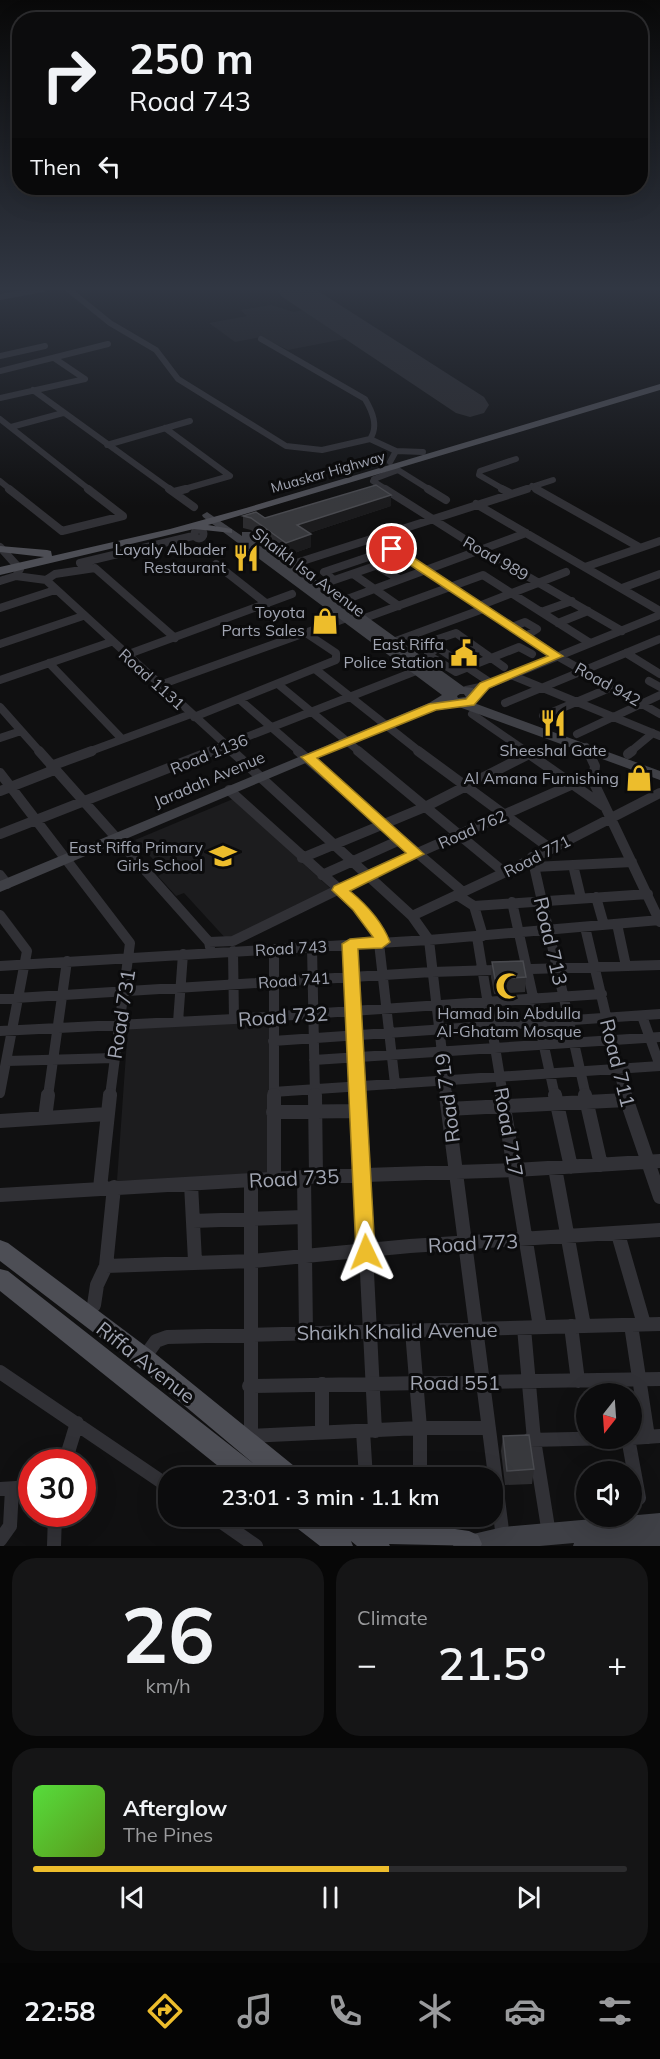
<!DOCTYPE html>
<meta charset="utf-8">
<style>
:root{--surface:#0c0c0d;--page:#151516;--text:#f1f3f6;--muted:#9a9b9d;--line:#2c2c2e;--accent:#edbd2c}
body{margin:0;font-family:Mulish,sans-serif;background:var(--page);color:var(--text);height:100vh;display:flex;flex-direction:column;font-size:22px;white-space:nowrap}
*{box-sizing:border-box;margin:0}
p{font-size:20px;color:var(--muted)}
.icon{flex:none;width:33px;height:33px;fill:none;stroke:currentColor;stroke-width:2;stroke-linecap:round;stroke-linejoin:round}
.map{position:relative;height:1546px;overflow:hidden}
.panel{display:flex;flex-direction:column;gap:12px;padding:12px;background:#070707;flex:1}
.panel>*{flex:none}
.banner{position:absolute;left:12px;top:12px;width:636px;height:183px;border-radius:24px;box-shadow:0 6px 24px #0002,0 0 0 2px var(--line);background:#0c0c0d;color:var(--text);overflow:hidden}
.needle{width:39px;rotate:197deg}
.tools{position:absolute;left:576px;top:1383px;display:grid;gap:12px}
.tools a{display:grid;place-items:center;width:66px;height:66px;border-radius:50%;background:var(--surface);box-shadow:0 6px 24px #0002,0 0 0 2px var(--line);font-size:30px}
.speed{position:absolute;left:18px;top:1449px;display:flex;gap:12px;font-size:30px;font-weight:700;text-align:center}
.speed>*{display:grid;place-content:center;width:78px;height:78px;border-radius:50%;background:var(--surface);box-shadow:0 6px 24px #0002,0 0 0 2px var(--line);line-height:1}
.speed .limit{border:9px solid #d22;background:#fff;color:#111}
.pin{position:absolute;display:grid;place-items:center;width:51px;height:51px;color:#fff;margin:-26px;border:3px solid #fff;border-radius:50%;box-shadow:0 2px 6px #0007}
.me{position:absolute;width:66px;margin:-33px;rotate:358deg;stroke-linejoin:round;filter:drop-shadow(0 0 4px #0008)}
.turn{display:flex;align-items:center;gap:21px;height:126px;padding:0 18px;font-size:27px}
.turn .icon{width:78px;height:78px;stroke-width:2.5}
.turn b{display:block;font-size:42px;line-height:51px}
.then{display:flex;align-items:center;height:57px;padding:0 18px;background:#0003;gap:12px;font-size:22px}
.big{font-size:45px;font-weight:600;line-height:1.1}
.panel .tile{flex:1;display:flex;flex-direction:column;justify-content:center;gap:9px;min-width:0;padding:0 21px;border-radius:24px;background:var(--page)}
.panel .dial{align-items:center;gap:0}
.dial b{font-size:78px;line-height:1}
.song{display:flex;align-items:center;gap:18px}
.cover{width:72px;height:72px;border-radius:9px;background:linear-gradient(135deg,hsl(110 70% 55%),hsl(90 70% 35%))}
.played{height:6px;border-radius:3px;background:linear-gradient(90deg,var(--accent) 60%,var(--line) 60%)}
.keys{display:flex;justify-content:space-around;direction:ltr}
.heat{display:flex;justify-content:space-between;align-items:center;font-size:33px;direction:ltr}
.panel .tiles{flex:1;display:grid;gap:12px;grid-template-columns:1fr 1fr}
.tile:last-child{grid-column:span 2}
.trip{position:absolute;left:158px;top:1467px;width:345px;height:60px;border-radius:24px;background:var(--surface);box-shadow:0 6px 24px #0002,0 0 0 2px var(--line);font-weight:600;line-height:60px;text-align:center}
.menu{display:flex;height:96px;justify-content:space-around;align-items:center;background:#050505;color:var(--muted)}
.menu .icon{width:42px;height:42px}
.menu .active{color:var(--accent)}
.menu b{font-size:27px;color:var(--text)}
.map>svg:first-child{display:block}
.built{fill:#1c1c1e}
.lines{fill:none;stroke-linecap:round;stroke-linejoin:round}
.runway{fill:#2a2a2e;fill-rule:evenodd}
.street-far3{stroke:#313136;stroke-width:6}
.street-far2{stroke:#313136;stroke-width:8}
.street-far1{stroke:#313136;stroke-width:10}
.street{stroke:#313136;stroke-width:14}
.secondary{fill:#3f4046;fill-rule:evenodd}
.primary{fill:#4d4e55;fill-rule:evenodd}
.wall{fill:#2c2c2f}
.shaded-wall{fill:#1b1b1d}
.building{fill:#38393d;stroke:#494a4f;stroke-width:1.5}
.route{fill:#edbd2c;stroke:#9a7b1d;stroke-width:1.5}
.labels{text-anchor:middle;dominant-baseline:central;stroke-width:6;stroke-linejoin:round;paint-order:stroke}
.far-street-label{font-size:14px;fill:#a1a5b2;stroke:#0b0b0c}
.poi-label{font-size:16px;fill:#a1a5b2;stroke:#0b0b0c;text-anchor:end}
.street-label{font-size:16px;fill:#a1a5b2;stroke:#0b0b0c}
.near-street-label{font-size:20px;fill:#a1a5b2;stroke:#0b0b0c}
</style>
<div class="map">
<svg width="660" height="1546" viewBox="0 0 660 1546">
<rect width="100%" height="100%" fill="#101011"/>
<path class="built" d="M271 305 294 312 307 309 350 338 288 350 261 337 235 342 209 323 247 316 240 310Z
M233 799 332 890 228 941 184 893 176 896 158 876 165 872 135 840Z
M273 1018 269 1176 117 1181 128 1026Z"/>
<g class="lines">
<path class="runway" d="M277 289H315L484 397 489 405 484 413 470 417 456 413 281 296Z"/>
<path class="street-far3" d="M68 289 110 323 156 350 178 379 286 446 322 450 370 439C379 426 372 411 365 399L261 339
M0 297 43 289
M0 356 45 346
M54 358 85 379
M0 371 108 344
M33 390 171 490
M0 398 85 379
M0 419 90 490
M11 427 63 413
M165 428 230 476
M370 439 396 451 423 452
M107 445 190 421
M390 462 396 451
M374 479 398 470 430 490
M0 481 11 490
M373 481 387 490
M532 486 539 490
M181 490 230 476
M505 490 479 475 480 471 516 459
M522 490 553 480"/>
<path class="street-far2" d="M9 489 62 531 123 516 88 489
M169 489 194 507
M385 489 480 549 622 631
M428 489 446 500
M502 489 510 493
M536 489 639 547
M174 492 186 489
M476 504 660 611
M194.5 534a4.5 4.5 0 1 1 9 0a4.5 4.5 0 1 1-9 0Z
M375 537 557 656 660 714
M0 547 20 569 16 576 0 581
M80 563 193 536
M216 564 267 604
M290 565 527 489
M377 566 399 579
M585 567 660 541
M353 574 399 606
M16 576 46 580
M46 580 234 752
M46 580 55 574 95 568 175 638
M334 580 324 572 392 549
M317 586 404 556
M622 588 660 574
M339 602 526 533
M479 606 566 572
M0 608 55 590
M541 612 572 601
M362 619 483 575 590 643
M558 623 588 611
M512 627 525 622 537 629 526 636
M393 642 483 609
M0 644 83 616
M437 648 428 655 456 672 519 647 532 654
M626 653 660 674
M126 655 292 594
M49 663 122 739
M315 669 420 752
M511 675 660 736
M0 680 111 642
M649 681 660 687
M491 683 432 644V641L456 633 504 667
M160 685 344 619
M279 685 360 752
M466 690 485 686 660 615
M240 700 300 752
M505 703 660 639
M0 707 40 752
M472 714 527 752
M543 716 612 687
M194 717 336 660V653L306 633
M577 734 660 695
M0 738 21 731
M586 747 589 752
M88 752 191 714
M208 752 416 671
M630 752 653 733"/>
<path class="street-far1" d="M39 751 209 942 210 947
M232 751 412 916 429 940 447 1096
M298 751 463 892
M358 751 504 872
M418 751 551 849
M525 751 605 807
M588 751 595 766 593 781 660 922
M628 754 632 751
M51 766 92 751
M0 773 130 943 110 1096
M229 790 359 907 378 931 382 942
M0 791 54 770
M0 834 212 751
M532 857 586 1096
M302 858 425 807 527 755
M573 865 581 898
M534 867 632 862
M0 875 7 884
M322 875 400 840
M457 895 474 906 483 936
M596 897 604 925
M512 902 555 1096
M474 906 648 894
M0 915 27 951 0 1093
M412 916 508 871 660 793
M617 924 626 966
M585 927 625 1096
M477 937 503 1096
M209 942 233 941 368 875 571 785
M379 943 395 1084
M350 944 358 1096
M312 947 315 1096
M274 949V1096
M233 951 234 1019
M0 966 429 940 660 920
M0 999 432 972 660 965
M642 1016 660 1066
M178 1022 183 954
M0 1031 234 1019 602 994
M273 1041 660 1014
M314 1060 660 1037
M7 1061 114 1058
M273 1092 660 1066
M48 1096 67 961"/>
<path class="street" d="M274 1095V1179
M315 1095 316 1177
M358 1095 375 1431
M446 1095 503 1538
M502 1095 540 1327
M555 1095 571 1167
M585 1095 601 1165
M625 1095 660 1197
M448 1109 626 1100
M273 1112 359 1111
M45 1118 48 1095
M0 1121 107 1114
M555 1168 584 1326
M304 1177 306 1333
M251 1180V1436L420 1428H489
M191 1184 195 1261
M100 1188 110 1095
M0 1195 304 1177 516 1170 660 1161
M193 1221 304 1217
M618 1234 644 1324
M106 1266 253 1261 410 1246 660 1230
M94 1305 97 1285 106 1266 114 1187
M631 1325 648 1437
M571 1326 578 1381
M524 1328 534 1440 549 1534
M412 1331 420 1428V1478
M144 1358 156 1341 167 1337 660 1324
M0 1372 168 1486
M598 1380 599 1394
M322 1384V1432
M249 1386 660 1379
M363 1431 366 1478
M628 1438 639 1498
M632 1438 660 1436
M529 1440 618 1438
M65 1462 77 1423
M0 1489 32 1487
M213 1516 256 1546
M422 1516 424 1535
M0 1540 10 1526 12 1489
M54 1546 55 1514"/>
<path class="secondary" d="M207 512 242 536V532H250L464 687 473 688 479 699 474 703 660 771V780L448 703 0 892V881L429 703 442 695 203 517 202 515ZM460 694H464L466 697 458 698 457 696Z
M660 1513V1546H573L574 1543 540 1546H453L456 1538 503 1527Z"/>
<path class="primary" d="M660 384V390L208 525 232 529V533L194 529 0 575V567L44 557 0 552V546L47 550 51 551 52 556 170 529 246 508Z
M0 1240 8 1243 152 1351 299 1470 302 1478H271L262 1470 265 1478H233L0 1291V1269L8 1271 254 1464 136 1365 0 1261Z
M290 1516H323L329 1521 327 1516H386L392 1520 469 1531 478 1535 482 1544 481 1546 389 1544 390 1546H357L351 1541 353 1546H320L293 1525Z"/>
</g>
<path class="wall" d="M391 506 309 533 311 547 286 556 251 530 243 528V516L265 518Z
M492 962 526 977 525 992 494 994 491 977Z
M503 1436 534 1469 532 1484 505 1485 501 1451Z"/>
<path class="shaded-wall" d="M391 495V506L297 537V525Z
M311 534V547L286 556V543Z"/>
<path class="building" d="M376 485 391 495 297 525 311 534 286 543 251 518 243 516 256 512 265 518Z
M523 961 526 977 495 979 492 962Z
M529 1435 534 1469 507 1471 503 1436Z"/>
<linearGradient id="sky" x2="0" y2="1"><stop stop-color="#090909"/><stop offset="0.57" stop-color="#313743"/><stop offset="1" stop-color="#313743" stop-opacity="0"/></linearGradient>
<rect width="660" height="506" fill="url(#sky)"/>
<path class="route" d="M389 546H396L563 656 489 688 474 705 436 710 317 758 424 854 350 891C367 905 382 921 390 942L382 948 358 949 375 1252 372 1257 366 1260 359 1257 356 1252 342 944 350 939 373 937 353 910 332 890 334 886 406 853 301 757 429 704 466 699 480 683 548 656 389 551Z"/>
<defs>
<symbol id="restaurant-bare" viewBox="-9 -9 18 18"><path d="M-5-6h1v4h1v-4h1v4h1v-4h1v5L-1.5 .5V6h-2V.5L-5-1ZM5-6V6H3V1.5H1.5Q1.5-4 5-6Z" fill="#edbd2c" stroke="#0b0b0c" stroke-width="2.5" paint-order="stroke"/></symbol>
<symbol id="shop-bare" viewBox="-9 -9 18 18"><path d="M-5-2.5h2.3a2.7 3.5 0 0 1 5.4 0H5L5.5 6h-11ZM-1.5-2.5h3a1.5 2.3 0 0 0-3 0Z" fill="#edbd2c" stroke="#0b0b0c" stroke-width="2.5" paint-order="stroke"/></symbol>
<symbol id="civic-bare" viewBox="-9 -9 18 18"><path d="M-.6-6.5H3V-4.5H.6V-3L4-1V1h2V6H-6V1h2V-1L-.6-3ZM-1.2 2.5V6h2.4V2.5Z" fill="#edbd2c" stroke="#0b0b0c" stroke-width="2.5" paint-order="stroke"/></symbol>
<symbol id="school-bare" viewBox="-9 -9 18 18"><path d="M0-5L7-2L0 1L-7-2ZM-4 1L0 2.5L4 1V4Q0 6-4 4Z" fill="#edbd2c" stroke="#0b0b0c" stroke-width="2.5" paint-order="stroke"/></symbol>
<symbol id="mosque-bare" viewBox="-9 -9 18 18"><path d="M3.5-4.9A6 6 0 1 0 3.5 4.9A5 5 0 1 1 3.5-4.9Z" fill="#edbd2c" stroke="#0b0b0c" stroke-width="2.5" paint-order="stroke"/></symbol>
</defs>
<g fill-rule="evenodd">
<use href="#restaurant-bare" x="227" y="539" width="38" height="38"/>
<use href="#shop-bare" x="306" y="602" width="38" height="38"/>
<use href="#civic-bare" x="445" y="634" width="38" height="38"/>
<use href="#restaurant-bare" x="534" y="704" width="38" height="38"/>
<use href="#shop-bare" x="620" y="759" width="38" height="38"/>
<use href="#school-bare" x="204" y="837" width="38" height="38"/>
<use href="#mosque-bare" x="490" y="967" width="38" height="38"/>
</g>
<g class="labels">
<g class="far-street-label">
<text transform="translate(328 472) rotate(-16)">Muaskar Highway</text>
</g>
<g class="poi-label">
<text x="226" y="549">Layaly Albader<tspan x="226" dy="18">Restaurant</tspan></text>
<text x="305" y="612">Toyota<tspan x="305" dy="18">Parts Sales</tspan></text>
<text x="444" y="644">East Riffa<tspan x="444" dy="18">Police Station</tspan></text>
<text x="553" y="750" text-anchor="middle">Sheeshal Gate</text>
<text x="619" y="778">Al Amana Furnishing</text>
<text x="203" y="847">East Riffa Primary<tspan x="203" dy="18">Girls School</tspan></text>
<text x="509" y="1013" text-anchor="middle">Hamad bin Abdulla<tspan x="509" dy="18">Al-Ghatam Mosque</tspan></text>
</g>
<g class="street-label">
<text transform="translate(496 558) rotate(30)">Road 989</text>
<text transform="translate(309 572) rotate(37)">Shaikh Isa Avenue</text>
<text transform="translate(152 679) rotate(42)">Road 1131</text>
<text transform="translate(608 684) rotate(29)">Road 942</text>
<text transform="translate(209 754) rotate(-22)">Road 1136</text>
<text transform="translate(209 779) rotate(-23)">Jaradah Avenue</text>
<text transform="translate(472 829) rotate(-24)">Road 762</text>
<text transform="translate(537 856) rotate(-27)">Road 771</text>
<text transform="translate(291 948) rotate(-3)">Road 743</text>
<text transform="translate(294 980) rotate(-4)">Road 741</text>
</g>
<g class="near-street-label">
<text transform="translate(551 941) rotate(77)">Road 713</text>
<text transform="translate(121 1014) rotate(-81)">Road 731</text>
<text transform="translate(283 1016) rotate(-4)">Road 732</text>
<text transform="translate(618 1063) rotate(76)">Road 711</text>
<text transform="translate(447 1098) rotate(-97)">Road 719</text>
<text transform="translate(509 1132) rotate(80)">Road 717</text>
<text transform="translate(294 1178) rotate(-3)">Road 735</text>
<text transform="translate(473 1243) rotate(-3)">Road 773</text>
<text transform="translate(397 1331) rotate(-1)">Shaikh Khalid Avenue</text>
<text transform="translate(146 1362) rotate(38)">Riffa Avenue</text>
<text x="455" y="1382">Road 551</text>
</g>
</g>
</svg>
<div class="tools">
<a><svg class="needle" viewBox="-14 -14 28 28"><path d="M0-13l5 13h-10z" fill="#e53935"/><path d="M0 13l5-13h-10z" fill="#9a9b9d"/></svg></a>
<a><svg class="icon" aria-label="sound" viewBox="0 0 24 24"><path d="M4 9h4l5-4v14l-5-4H4zM17 9q2 3 0 6"/></svg></a>
</div>
<div class="speed"><div class="limit">30</div></div>
<div class="pin" style="left:392px;top:549px;background:#d93025"><svg class="icon" aria-label="arrive" viewBox="0 0 24 24"><path d="M6 21V4h12l-3 4 3 4H6"/></svg></div>
<svg class="me" style="left:366px;top:1252px" viewBox="-20 -20 40 40"><path d="M0-17L14 15 0 8-14 15z" fill="#edbd2c" stroke="#fff" stroke-width="4"/></svg>
<div class="trip">23:01 · 3 min · 1.1 km</div>
<div class="banner">
<div class="turn"><svg class="icon" aria-label="right" viewBox="0 0 24 24"><path d="M7 20v-9h11M14 6l5 5-5 5"/></svg><div><b>250 m</b>Road 743</div></div>
<div class="then">Then<svg class="icon" aria-label="left" viewBox="0 0 24 24"><path d="M17 20v-9H6M10 6l-5 5 5 5"/></svg></div>
</div>
</div>
<section class="panel">
<div class="tiles">
<div class="tile dial"><b>26</b><p>km/h</p></div>
<div class="tile"><p>Climate</p>
<div class="heat"><a>−</a><b class="big">21.5°</b><a>+</a></div>
</div>
<div class="tile">
<div class="song"><i class="cover"></i><div><b>Afterglow</b><p>The Pines</p></div></div>
<div class="played"></div>
<div class="keys"><svg class="icon" aria-label="previous" viewBox="0 0 24 24"><path d="M18 5L8 12l10 7zM5 5v14"/></svg><svg class="icon" aria-label="pause" viewBox="0 0 24 24"><path d="M8 5v14M16 5v14"/></svg><svg class="icon" aria-label="next" viewBox="0 0 24 24"><path d="M6 5l10 7-10 7zM19 5v14"/></svg></div>
</div>
</div>
</section>
<nav class="menu">
<b>22:58</b>
<svg class="icon active" aria-label="directions" viewBox="0 0 24 24"><path d="M12 3l9 9-9 9-9-9zM9 14v-3h6M13 9l2 2-2 2"/></svg>
<svg class="icon" aria-label="music" viewBox="0 0 24 24"><path d="M9 18V5l10-2v13"/><circle cx="6" cy="18" r="3"/><circle cx="16" cy="16" r="3"/></svg>
<svg class="icon" aria-label="phone" viewBox="0 0 24 24"><path d="M5 4h4l2 5-3 2q2 4 5 5l2-3 5 2v4C11 20 4 13 5 4z"/></svg>
<svg class="icon" aria-label="climate" viewBox="0 0 24 24"><path d="M12 3v18M4 7l16 10M4 17L20 7"/></svg>
<svg class="icon" aria-label="car" viewBox="0 0 24 24"><path d="M5 17H2v-5l4-1 3-4h7l3 4 3 1v5h-3M9 17h6M6 11h13"/><circle cx="7" cy="17" r="2"/><circle cx="17" cy="17" r="2"/></svg>
<svg class="icon" aria-label="filters" viewBox="0 0 24 24"><path d="M4 7h16M4 17h16"/><circle cx="9" cy="7" r="2"/><circle cx="15" cy="17" r="2"/></svg>
</nav>
